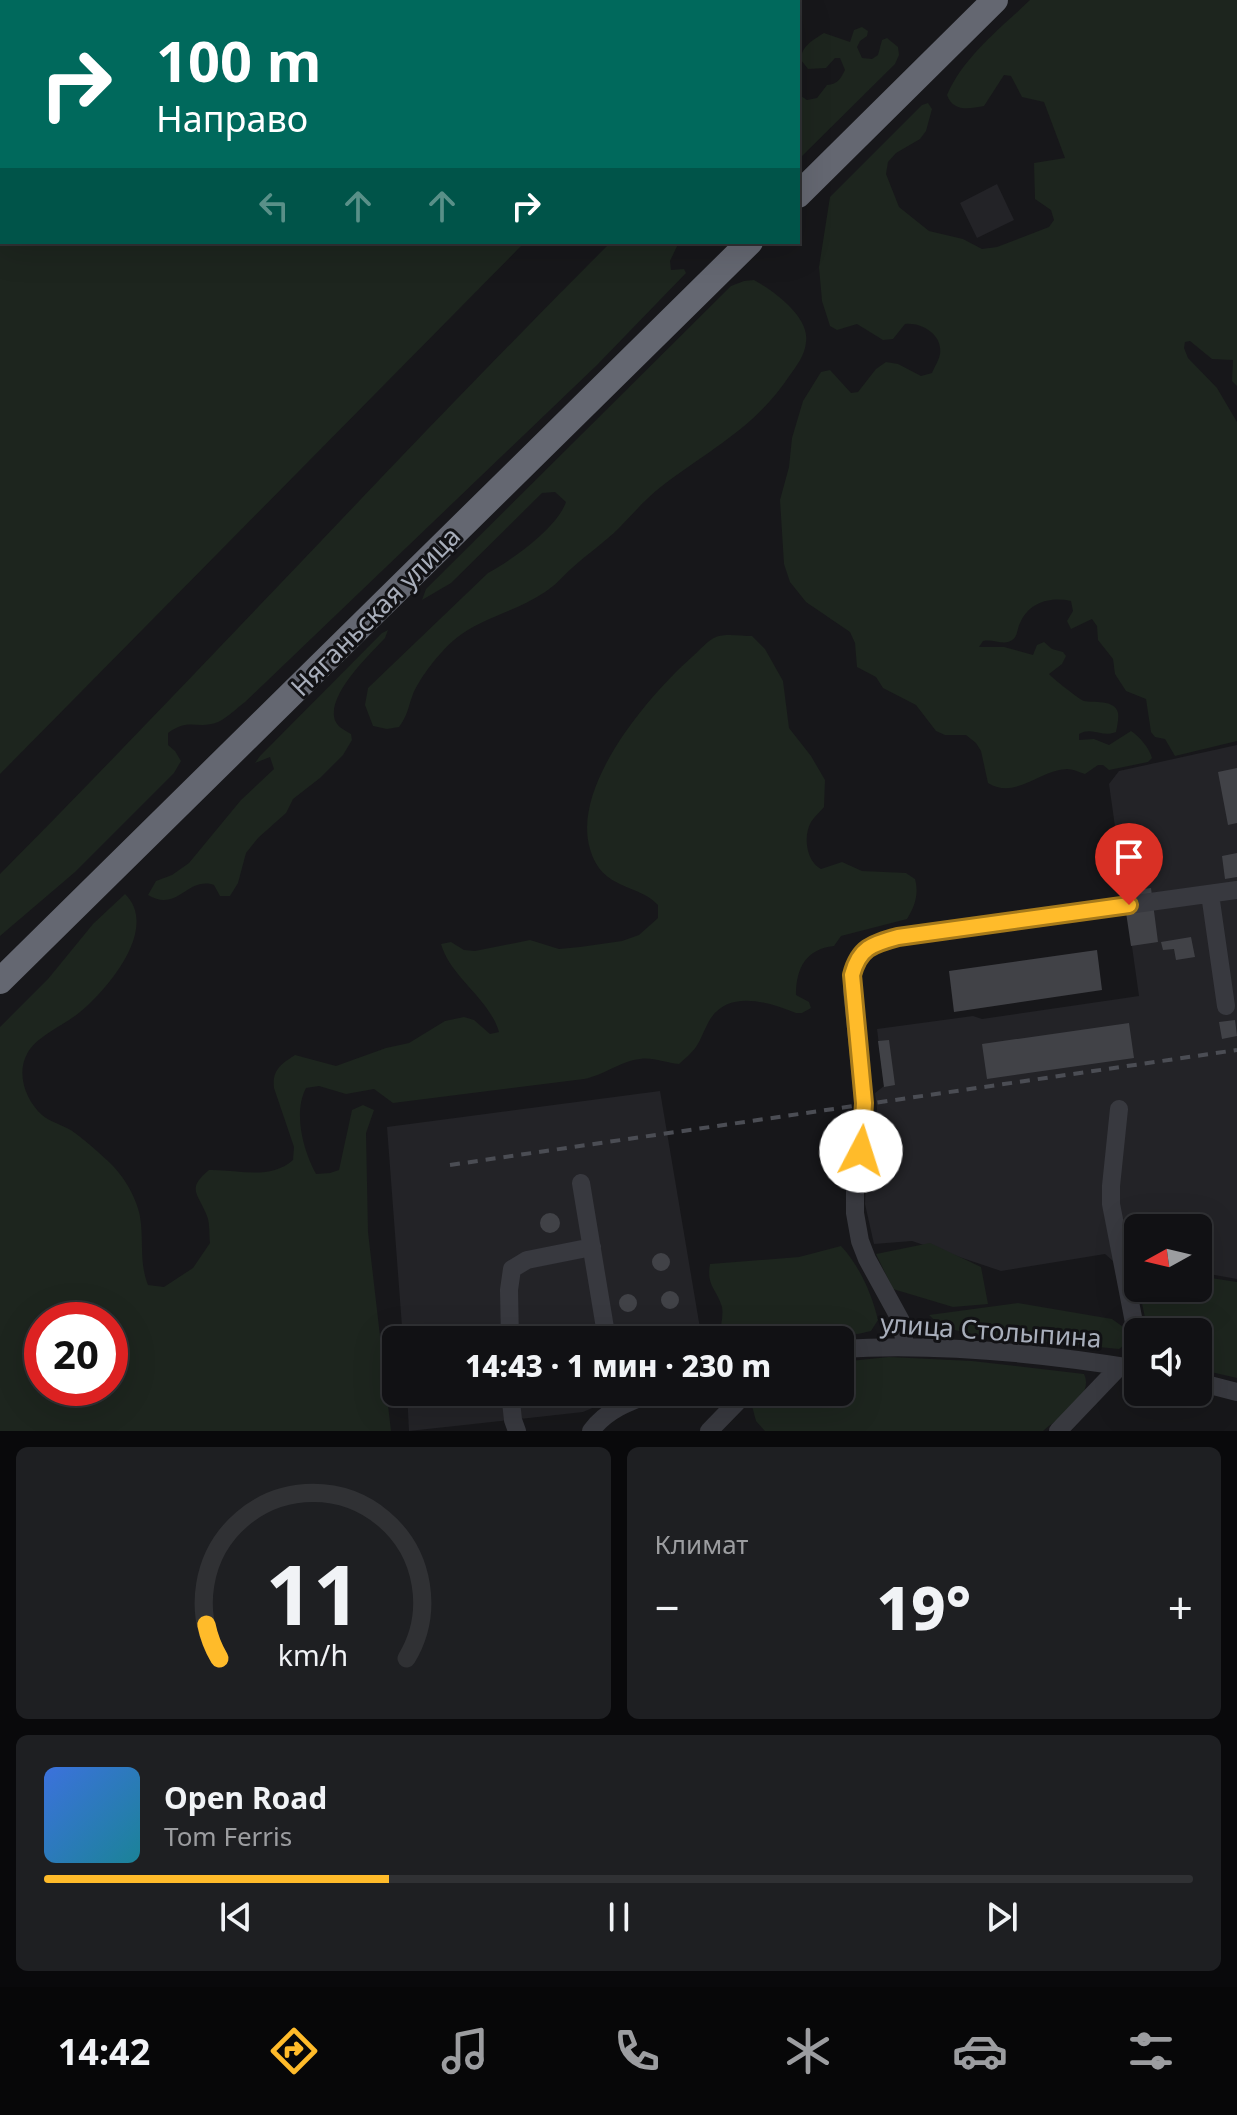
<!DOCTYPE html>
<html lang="ru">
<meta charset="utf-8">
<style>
:root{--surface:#111114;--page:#1e1f22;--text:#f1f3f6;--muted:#9c9da0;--line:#303134;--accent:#ffbb2a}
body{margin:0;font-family:"Noto Sans",sans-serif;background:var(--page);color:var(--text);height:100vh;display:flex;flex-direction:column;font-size:30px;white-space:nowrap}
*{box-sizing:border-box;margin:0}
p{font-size:26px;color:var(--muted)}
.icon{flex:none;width:44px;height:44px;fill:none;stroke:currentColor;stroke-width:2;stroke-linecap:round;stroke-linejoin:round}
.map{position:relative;height:1431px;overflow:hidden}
.drawer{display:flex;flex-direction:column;gap:16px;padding:16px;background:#09090b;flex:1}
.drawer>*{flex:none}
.banner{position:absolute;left:0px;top:0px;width:800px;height:244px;box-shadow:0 8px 32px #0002,0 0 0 2px var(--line);background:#00695c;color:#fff;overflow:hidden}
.needle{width:52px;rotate:262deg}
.buttons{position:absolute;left:1124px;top:1214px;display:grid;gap:16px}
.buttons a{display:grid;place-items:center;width:88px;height:88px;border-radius:12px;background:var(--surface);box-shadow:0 8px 32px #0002,0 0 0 2px var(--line);font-size:40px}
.speed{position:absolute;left:24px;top:1302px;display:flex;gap:16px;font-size:40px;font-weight:700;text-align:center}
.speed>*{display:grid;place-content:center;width:104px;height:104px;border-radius:50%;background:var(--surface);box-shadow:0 8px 32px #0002,0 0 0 2px var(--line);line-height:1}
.speed .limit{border:12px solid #d22;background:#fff;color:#111}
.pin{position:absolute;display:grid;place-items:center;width:68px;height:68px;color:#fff;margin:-82px -34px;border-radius:50% 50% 50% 0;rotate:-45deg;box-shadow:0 0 8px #0007}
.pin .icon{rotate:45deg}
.me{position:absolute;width:88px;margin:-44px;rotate:5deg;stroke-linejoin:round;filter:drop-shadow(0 0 6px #0008)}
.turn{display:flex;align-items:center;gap:28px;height:168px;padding:0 24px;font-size:36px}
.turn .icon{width:104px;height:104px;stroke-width:2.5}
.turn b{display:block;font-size:56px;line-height:68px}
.lanes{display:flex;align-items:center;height:76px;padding:0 24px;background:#0003;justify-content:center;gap:40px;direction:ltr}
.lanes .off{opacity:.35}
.big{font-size:60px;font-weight:800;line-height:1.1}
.drawer .widget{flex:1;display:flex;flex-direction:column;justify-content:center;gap:12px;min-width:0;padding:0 28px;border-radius:12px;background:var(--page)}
.drawer .dial{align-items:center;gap:0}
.dial svg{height:208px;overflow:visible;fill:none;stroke:var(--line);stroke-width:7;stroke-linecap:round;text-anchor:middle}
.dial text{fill:var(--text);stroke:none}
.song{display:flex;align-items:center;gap:24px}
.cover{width:96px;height:96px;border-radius:12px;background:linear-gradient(135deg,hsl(220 70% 55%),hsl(190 70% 35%))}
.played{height:8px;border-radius:4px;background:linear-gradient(90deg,var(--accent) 30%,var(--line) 30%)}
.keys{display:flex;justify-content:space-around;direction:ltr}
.heat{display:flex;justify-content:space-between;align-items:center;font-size:44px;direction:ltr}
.drawer .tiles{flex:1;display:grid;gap:16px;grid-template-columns:1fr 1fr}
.widget:last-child{grid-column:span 2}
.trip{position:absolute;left:382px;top:1326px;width:472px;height:80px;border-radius:12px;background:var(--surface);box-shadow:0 8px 32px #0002,0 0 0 2px var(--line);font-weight:800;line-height:80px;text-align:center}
.tab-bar{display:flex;height:128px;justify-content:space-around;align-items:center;background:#070708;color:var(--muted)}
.tab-bar .icon{width:56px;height:56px}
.tab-bar .current{color:var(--accent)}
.tab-bar b{font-size:36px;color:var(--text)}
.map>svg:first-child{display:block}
.built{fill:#232327}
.green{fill:#1d251e;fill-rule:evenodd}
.building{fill:#414247}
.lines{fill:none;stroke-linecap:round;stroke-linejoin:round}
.minor{stroke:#38393f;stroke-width:18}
.highway{stroke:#646771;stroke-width:26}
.rail{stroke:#4b4d54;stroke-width:4;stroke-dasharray:10 8;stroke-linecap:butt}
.route-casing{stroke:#a67a1b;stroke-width:20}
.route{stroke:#ffbb2a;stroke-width:14}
.labels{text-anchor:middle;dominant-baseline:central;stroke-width:6;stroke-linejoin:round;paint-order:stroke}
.street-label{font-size:26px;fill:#a8aebb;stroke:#121215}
</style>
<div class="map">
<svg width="1237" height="1431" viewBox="0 0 1237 1431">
<rect width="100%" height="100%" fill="#17171a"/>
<path class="built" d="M997 184 1014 220 977 238 960 203Z
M1237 745V1279L1198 1272V1228H1138V1260L1113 1261 1105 1254 1001 1271 912 1241 874 1244 865 1204 866 1175 877 1109 875 1093 884 1086 877 1029 973 1016 982 1019 1139 996 1109 784 1119 771Z
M660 1091 702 1340H403L387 1127Z
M407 1392H625V1394L583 1412 409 1431Z"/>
<path class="green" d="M0 0H762L2 2V242H525L0 774Z
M1030 0H1237V386L1232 381 1233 360 1212 359 1190 341 1185 342 1184 348 1188 358 1217 388 1237 422V741L1175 756 1165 739 1155 737 1151 732 1146 699 1126 691 1115 674 1113 659 1098 640 1097 626 1092 619 1071 629 1067 621 1073 611 1071 601C1052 597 1031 601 1021 621 1016 629 1019 639 1008 642 1001 644 992 639 983 641L979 647H1004L1033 655 1037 645 1044 642 1052 649 1063 652 1066 656 1062 664 1049 674C1051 677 1080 700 1084 701 1093 703 1115 699 1118 713 1119 718 1117 727 1116 732 1103 738 1092 726 1079 734V740L1094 739 1109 745 1131 731C1139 736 1150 749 1152 758L1148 762 1109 770 1103 765H1098L1085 774C1079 772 1073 769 1067 769 1039 770 1016 800 988 783L981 751 976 743 966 735H945L936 731 916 705 883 688 876 677 857 667 855 643 850 632 806 602 790 582 784 564 780 500 789 467 792 438 803 401 821 372 830 370 851 393 858 392 876 369 886 362 898 364 921 376 932 373C934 368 939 360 940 354 943 335 922 322 905 324L893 339 883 340 857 324 837 330 830 326 822 301 819 267 830 197 922 105 928 103 932 109 926 131 920 139 896 153 888 162 886 174 899 207 929 231 963 239 982 249 997 247 1049 227 1054 220 1051 210 1035 199 1034 163 1065 158 1044 102 1022 97 1011 76 1004 75 984 106C969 109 953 112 947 95 964 56 1000 29 1030 0Z
M862 27 868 31 867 36 860 41 857 47 862 58 872 59 878 55 882 40 887 38 898 47 899 55 895 64 798 160V94L807 100 817 98 827 85C837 84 840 80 845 70L840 58H835L826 68 808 69 801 60C801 46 813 40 824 33L850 42 854 30Z
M611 242H679L670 261 671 270 684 269 686 273 597 365 245 702C237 708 227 718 218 722 198 730 189 717 168 733V745L175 751 181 761 174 773 75 872 0 936V874C206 666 404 449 611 242Z
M754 280C774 291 810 317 806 342 805 355 797 365 790 375 755 428 710 449 662 486 646 498 633 514 619 528 604 543 587 554 572 568 563 576 555 586 545 592 516 612 481 617 454 640 439 653 421 676 413 694 408 707 408 715 399 727L387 729 373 726 365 705 368 688 488 573C512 560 557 528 566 502L555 492 542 493 451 583 422 600 426 589 731 286 744 281Z
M388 630 385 638C369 655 331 691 334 716 335 726 343 729 351 734L352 740 343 755 320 778 293 799 286 813 258 838 246 853 238 883 230 896H220L214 885C187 876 178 913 148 895L156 881 172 875 189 863 241 800 274 769 270 757 255 763 260 756 382 633Z
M752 636 765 649 783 681 789 728 811 756 825 780 824 807C820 812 814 817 811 822 803 836 806 861 821 869L842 862 862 871 906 873 915 879C919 894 915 906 907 919L841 936 834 946C806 949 796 968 796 995L809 1002 811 1008 802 1013H796C768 1002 726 988 708 1023 697 1045 700 1046 679 1064 666 1063 653 1057 640 1059 620 1061 605 1075 584 1079L393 1103 374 1089 346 1094 319 1086 306 1088C293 1113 303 1150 316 1174L330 1173 339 1170 352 1110 363 1105 374 1110 366 1133 368 1232 391 1431H0V1027L48 979 93 924 125 894C160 928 107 990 80 1012 65 1025 36 1036 27 1054 16 1074 26 1101 42 1115 51 1123 65 1125 75 1133 87 1142 101 1154 112 1165 126 1179 140 1204 141 1224 143 1245 140 1265 148 1285L164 1287 193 1268 210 1243C209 1234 210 1223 207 1216 198 1193 186 1189 209 1170 238 1169 269 1181 293 1160L294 1147 274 1088C272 1070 281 1064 295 1055L336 1066 386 1048 409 1043 445 1021 464 1017 474 1020 490 1034 499 1032C489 998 451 978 441 944L451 942 464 950 475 951 530 940 559 949 580 947 622 941 639 935 658 918V905C638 883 602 891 590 849 571 786 649 695 692 657 699 651 708 640 716 637 725 633 742 636 752 636ZM42 1320H110V1388H42Z
M930 1243 981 1267 988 1304 953 1307 893 1289 876 1254Z
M841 1246C859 1265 872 1294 878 1320L871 1331 858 1334 813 1331 779 1340H720C719 1330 724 1317 722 1307 717 1289 706 1286 710 1264L799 1257Z
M1138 1266V1288H1198V1276L1237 1282V1378L1198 1369V1332H1148L1140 1294 1127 1269Z
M1018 1303 1112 1319 1126 1329 1127 1343 1119 1349 976 1335 942 1327 929 1315Z
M889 1357 972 1361 1084 1374C1095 1397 1058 1418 1043 1431H765L756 1421 752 1406 765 1392H840V1362Z"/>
<path class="building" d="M1237 768V823L1228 825 1218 772Z
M1237 853V877L1225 879 1222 856Z
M1151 888 1158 942 1131 946 1123 892Z
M1191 937 1195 957 1176 960 1174 949 1163 950 1161 942Z
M1097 950 1102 990 954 1012 949 971Z
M1235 1020 1237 1036 1222 1039 1219 1022Z
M1129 1023 1134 1058 987 1079 982 1044Z
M889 1040 895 1085 884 1087 878 1041Z
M540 1223a10 10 0 1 1 20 0a10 10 0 1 1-20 0Z
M652 1262a9 9 0 1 1 18 0a9 9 0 1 1-18 0Z
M661 1300a9 9 0 1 1 18 0a9 9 0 1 1-18 0Z
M619 1303a9 9 0 1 1 18 0a9 9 0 1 1-18 0Z"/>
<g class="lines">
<path class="minor" d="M1210 894 1226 1006
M1119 1109 1111 1186V1204L1138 1343
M581 1183 607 1340
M510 1340 509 1290 512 1269 527 1260 592 1247
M668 1340 687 1337
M905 1345 901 1321 867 1259 860 1241 855 1213V1189L864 1103 852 991C851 954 865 945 898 937L1237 890
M840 1349C939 1343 1040 1353 1138 1369
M1198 1382 1237 1392
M510 1392 513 1420 517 1431
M591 1431C607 1409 631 1401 655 1392
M709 1431 747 1392
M1058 1431 1120 1366"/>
<path class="highway" d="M798 195 995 0
M0 981 750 242"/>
<path class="rail" d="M450 1165 1237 1050"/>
</g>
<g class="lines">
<defs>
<path id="route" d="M861 1151 864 1103 852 975C859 948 872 944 898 937L1129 905"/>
</defs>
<use href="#route" class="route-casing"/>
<use href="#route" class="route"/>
</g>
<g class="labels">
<g class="street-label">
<text transform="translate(375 611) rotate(-45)">Няганьская улица</text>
<text transform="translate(991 1330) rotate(4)">улица Столыпина</text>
</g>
</g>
</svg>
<div class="buttons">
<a><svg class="needle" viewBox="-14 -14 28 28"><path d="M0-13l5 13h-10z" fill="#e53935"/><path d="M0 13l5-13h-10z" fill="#9c9da0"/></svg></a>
<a><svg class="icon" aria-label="sound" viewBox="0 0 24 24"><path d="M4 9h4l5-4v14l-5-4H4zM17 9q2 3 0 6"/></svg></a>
</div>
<div class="speed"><div class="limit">20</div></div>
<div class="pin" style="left:1129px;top:905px;background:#d93025"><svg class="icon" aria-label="arrive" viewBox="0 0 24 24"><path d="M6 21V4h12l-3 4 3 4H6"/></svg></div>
<svg class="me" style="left:861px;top:1151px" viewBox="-20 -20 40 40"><circle r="19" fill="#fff"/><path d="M0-13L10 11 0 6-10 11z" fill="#ffbb2a"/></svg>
<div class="trip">14:43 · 1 мин · 230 m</div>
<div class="banner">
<div class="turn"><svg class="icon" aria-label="right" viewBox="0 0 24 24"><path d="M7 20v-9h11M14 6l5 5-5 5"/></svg><div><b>100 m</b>Направо</div></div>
<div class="lanes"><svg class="icon off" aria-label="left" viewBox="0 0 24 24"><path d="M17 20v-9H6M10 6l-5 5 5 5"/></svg><svg class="icon off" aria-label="ahead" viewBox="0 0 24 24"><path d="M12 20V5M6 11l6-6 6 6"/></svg><svg class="icon off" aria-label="ahead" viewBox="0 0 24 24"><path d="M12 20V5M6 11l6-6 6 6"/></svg><svg class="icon" aria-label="right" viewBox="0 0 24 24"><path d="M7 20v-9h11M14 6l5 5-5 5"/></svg></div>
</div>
</div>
<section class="drawer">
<div class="tiles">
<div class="widget dial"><svg viewBox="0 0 100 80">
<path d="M14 69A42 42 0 1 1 86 69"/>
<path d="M14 69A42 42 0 0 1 9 56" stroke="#ffbb2a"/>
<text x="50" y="56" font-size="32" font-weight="700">11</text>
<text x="50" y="72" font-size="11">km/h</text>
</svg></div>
<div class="widget"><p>Климат</p>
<div class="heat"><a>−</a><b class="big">19°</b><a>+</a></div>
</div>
<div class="widget">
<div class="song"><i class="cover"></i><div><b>Open Road</b><p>Tom Ferris</p></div></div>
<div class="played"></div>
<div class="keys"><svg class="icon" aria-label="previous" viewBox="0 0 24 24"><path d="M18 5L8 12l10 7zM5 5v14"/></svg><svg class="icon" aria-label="pause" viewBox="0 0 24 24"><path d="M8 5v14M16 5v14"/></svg><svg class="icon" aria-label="next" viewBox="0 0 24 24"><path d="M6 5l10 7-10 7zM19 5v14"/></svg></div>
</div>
</div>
</section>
<nav class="tab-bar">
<b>14:42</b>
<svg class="icon current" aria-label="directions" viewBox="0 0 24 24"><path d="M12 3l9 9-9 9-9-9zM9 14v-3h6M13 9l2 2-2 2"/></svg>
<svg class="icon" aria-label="music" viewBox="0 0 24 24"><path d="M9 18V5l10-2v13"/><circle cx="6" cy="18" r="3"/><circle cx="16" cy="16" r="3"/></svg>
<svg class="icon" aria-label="phone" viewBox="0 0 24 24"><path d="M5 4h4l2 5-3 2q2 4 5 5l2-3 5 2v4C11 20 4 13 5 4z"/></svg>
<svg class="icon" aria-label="climate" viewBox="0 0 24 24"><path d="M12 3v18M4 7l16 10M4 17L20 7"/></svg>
<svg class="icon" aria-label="car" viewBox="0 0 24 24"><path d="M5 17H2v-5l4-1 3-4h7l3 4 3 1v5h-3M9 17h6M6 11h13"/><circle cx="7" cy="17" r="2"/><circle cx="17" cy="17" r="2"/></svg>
<svg class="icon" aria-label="filters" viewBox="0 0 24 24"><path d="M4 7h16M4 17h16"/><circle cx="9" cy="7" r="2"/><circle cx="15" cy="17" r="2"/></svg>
</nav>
